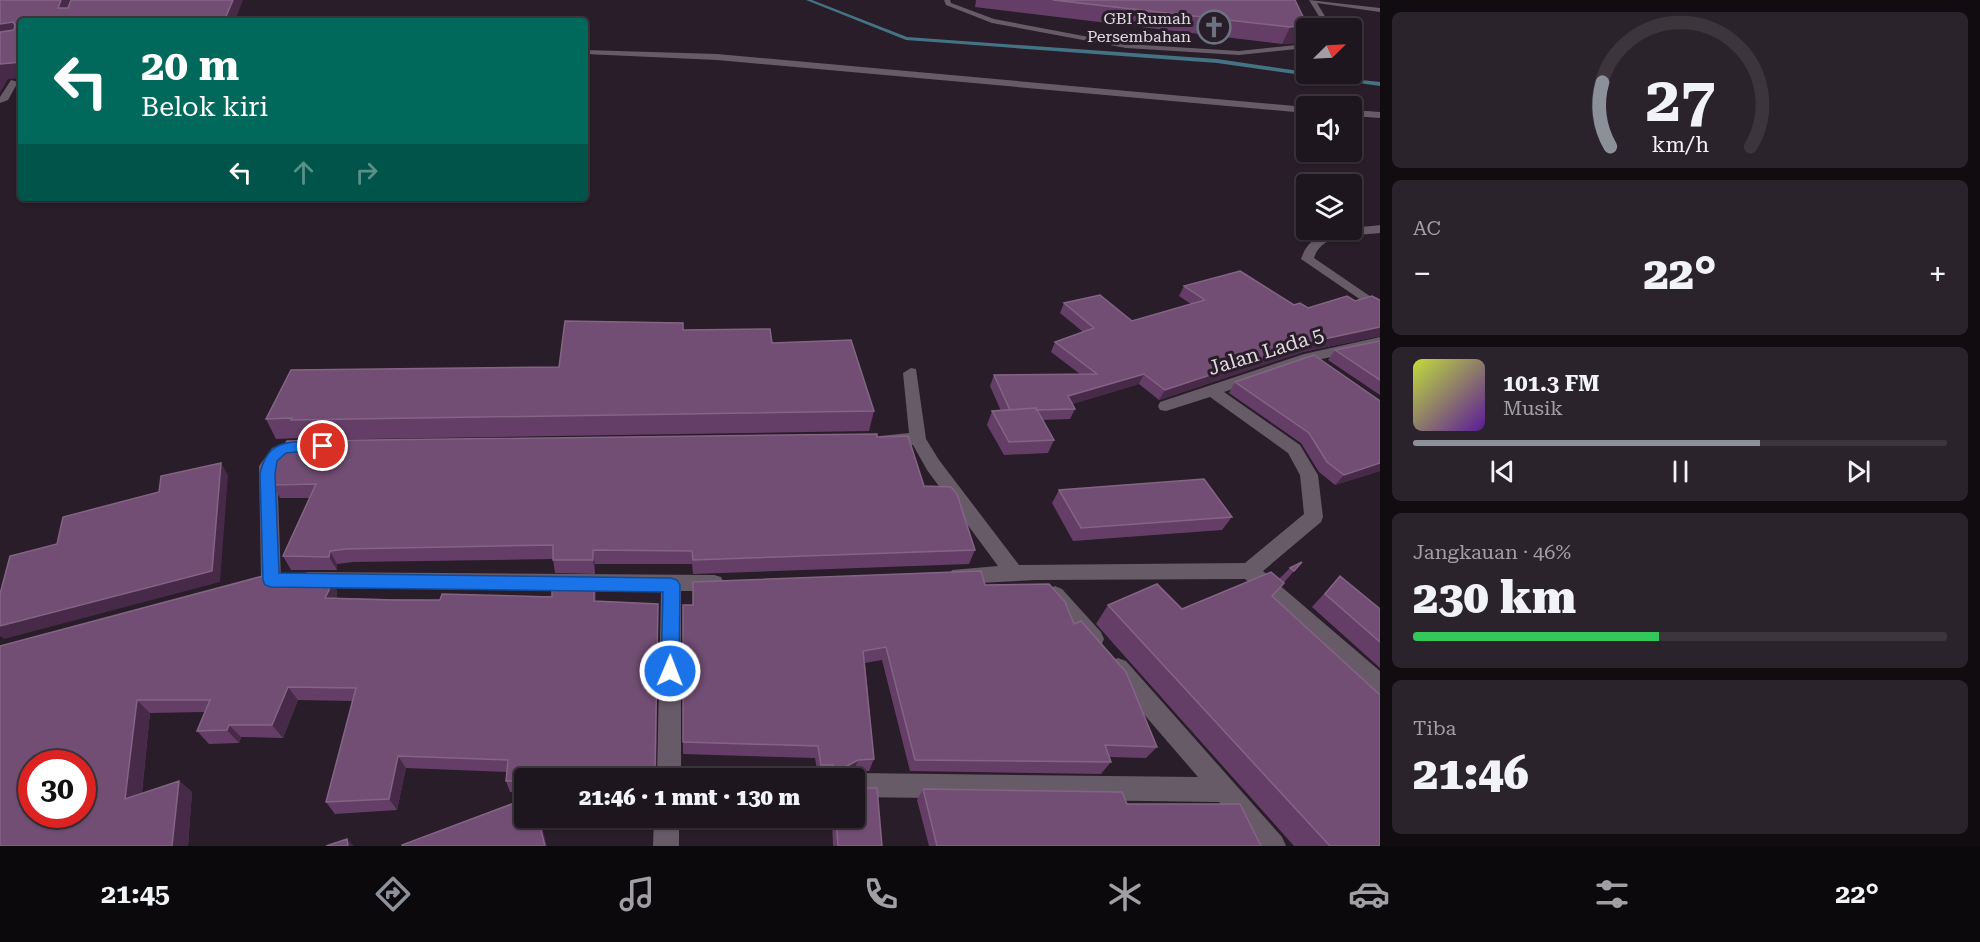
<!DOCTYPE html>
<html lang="id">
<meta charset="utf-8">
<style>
:root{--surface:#1e161e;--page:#2b232b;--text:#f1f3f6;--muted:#a19fa4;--line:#3c353c;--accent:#8c9099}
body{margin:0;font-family:"Roboto Serif",serif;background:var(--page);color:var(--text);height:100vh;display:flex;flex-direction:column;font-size:22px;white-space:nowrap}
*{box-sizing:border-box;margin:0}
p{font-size:20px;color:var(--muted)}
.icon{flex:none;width:33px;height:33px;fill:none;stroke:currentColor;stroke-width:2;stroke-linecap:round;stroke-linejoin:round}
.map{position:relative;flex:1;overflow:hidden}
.sheet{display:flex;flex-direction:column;gap:12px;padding:12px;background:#100c10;width:600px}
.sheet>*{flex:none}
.banner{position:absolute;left:18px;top:18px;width:570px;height:183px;border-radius:6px;box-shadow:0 2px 4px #0004,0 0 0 2px var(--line);background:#00695c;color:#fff;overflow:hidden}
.needle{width:39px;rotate:66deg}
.tools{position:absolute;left:1296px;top:18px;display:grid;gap:12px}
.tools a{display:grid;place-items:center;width:66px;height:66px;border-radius:6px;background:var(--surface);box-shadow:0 2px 4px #0004,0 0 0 2px var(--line);font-size:30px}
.speed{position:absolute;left:18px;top:750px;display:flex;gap:12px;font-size:30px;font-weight:700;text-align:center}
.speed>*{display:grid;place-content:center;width:78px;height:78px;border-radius:50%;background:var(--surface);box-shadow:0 2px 4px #0004,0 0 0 2px var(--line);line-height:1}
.speed .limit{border:9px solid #d22;background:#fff;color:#111}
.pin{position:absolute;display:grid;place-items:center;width:51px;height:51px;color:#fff;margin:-26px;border:3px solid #fff;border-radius:50%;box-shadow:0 2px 6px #0007}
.me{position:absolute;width:66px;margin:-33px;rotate:1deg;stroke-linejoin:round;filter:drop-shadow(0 0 4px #0008)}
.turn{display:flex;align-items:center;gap:21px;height:126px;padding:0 24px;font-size:27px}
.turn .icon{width:78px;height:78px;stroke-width:2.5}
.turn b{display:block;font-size:42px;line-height:51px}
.lanes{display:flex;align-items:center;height:57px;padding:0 24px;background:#0003;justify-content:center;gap:30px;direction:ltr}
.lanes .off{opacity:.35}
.big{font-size:45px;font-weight:800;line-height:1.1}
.sheet .widget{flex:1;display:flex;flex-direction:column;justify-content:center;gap:9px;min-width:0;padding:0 21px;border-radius:9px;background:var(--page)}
.sheet .dial{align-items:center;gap:0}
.dial svg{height:156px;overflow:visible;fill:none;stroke:var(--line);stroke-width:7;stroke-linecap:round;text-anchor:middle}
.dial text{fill:var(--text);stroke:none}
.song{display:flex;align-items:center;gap:18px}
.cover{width:72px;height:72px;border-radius:9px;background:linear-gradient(135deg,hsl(70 70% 55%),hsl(270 70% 35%))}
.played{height:6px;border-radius:3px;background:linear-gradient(90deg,var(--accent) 65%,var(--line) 65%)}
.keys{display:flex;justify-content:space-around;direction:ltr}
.heat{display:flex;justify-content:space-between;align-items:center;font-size:33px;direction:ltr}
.charge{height:9px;border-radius:4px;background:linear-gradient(90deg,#34c759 46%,var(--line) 0)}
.trip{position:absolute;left:514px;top:768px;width:351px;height:60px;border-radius:6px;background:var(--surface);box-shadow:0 2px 4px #0004,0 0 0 2px var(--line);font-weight:800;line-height:60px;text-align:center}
.tabs{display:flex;height:96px;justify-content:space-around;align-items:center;background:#0c090c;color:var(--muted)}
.tabs .icon{width:42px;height:42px}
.tabs .active{color:var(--accent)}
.tabs b{font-size:27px;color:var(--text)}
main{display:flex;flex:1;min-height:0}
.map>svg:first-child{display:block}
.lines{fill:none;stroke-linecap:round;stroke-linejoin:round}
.stream{fill:#437384;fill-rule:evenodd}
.service{fill:#685b68;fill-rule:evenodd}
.minor{fill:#685b68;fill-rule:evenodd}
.wall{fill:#653e67}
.shaded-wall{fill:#472a48}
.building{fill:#724e74;stroke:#846485;stroke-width:1.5;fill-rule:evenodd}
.route{fill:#1a73e8;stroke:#114b97;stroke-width:1.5}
.labels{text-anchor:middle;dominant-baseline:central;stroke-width:6;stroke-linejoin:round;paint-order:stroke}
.far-poi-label{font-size:16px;fill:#e0d9e0;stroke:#281d28;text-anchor:end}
.street-label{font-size:20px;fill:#e0d9e0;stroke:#281d28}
</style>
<main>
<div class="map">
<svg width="1380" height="846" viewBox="0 0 1380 846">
<rect width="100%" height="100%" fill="#281d28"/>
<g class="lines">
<path class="stream" d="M806 0H812L907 37 1217 59 1306 72V74L1380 82V86L1217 63 906 40Z"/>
<path class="service" d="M944 0H950L951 3 994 19 1126 44 1239 51 1306 44V48L1239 55 1126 48 992 23 946 5Z
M1309 0 1380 8V12L1317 3 1332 28H1326Z"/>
<path class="minor" d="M585 50 717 54 1306 107V113L717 60 585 54Z
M11 80 18 82 8 100 0 103V97Z
M1352 110 1380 112V118L1352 116Z
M1380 225V233C1357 236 1322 232 1314 258L1380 303V313L1301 259C1312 225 1350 229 1380 225Z
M1380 337V347L1312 361 1224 392 1300 445 1318 475 1323 517 1321 522 1263 571 1380 671V695L1372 692 1245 579 1035 580 959 584 952 582 949 576 952 570 998 566 927 470 913 445 880 444 878 440 880 436 909 433 903 373 911 368 916 369 926 439 939 460 1019 565 1245 563 1304 514 1300 475 1288 453 1210 397 1166 411 1160 410 1158 406 1160 402 1304 354Z
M305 440 311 442 314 446 311 450 288 454 277 466 281 580 278 586 271 588 264 586 261 580 259 466 272 448 287 442Z
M308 572 714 575 721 577 724 583 721 589 714 591H681V778H657L661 591 308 588 301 586 298 580 301 574Z
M1055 586 1062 589 1101 632 1104 639 1101 646 1093 649 1085 646 1048 601 1045 595 1048 589Z
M1118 658 1126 661 1282 837 1286 846H1256L1219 802 855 797V778H845L855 773 1198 777 1110 675 1107 668 1110 661Z
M654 818H679V846H653Z"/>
</g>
<path class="wall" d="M976 0H1295L1298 43 1282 44 975 7Z
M1184 286 1294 305 1308 308 1355 301 1380 300V336L1303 352 1159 400 1139 384 1072 404 1075 409 1070 419 1042 420 1054 440 1048 453 1004 455 987 425 992 411H1001L990 386 994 375 1080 374 1051 352 1055 342 1083 332 1060 313 1064 303 1132 321 1191 304 1179 296Z
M683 330 772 343 874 411 869 431 301 440 300 438 276 439 266 419 559 367Z
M1380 341V395L1328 360 1335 350Z
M1235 382 1380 401V471L1335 485 1319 472 1301 443 1229 393Z
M877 437 924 486 975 550 969 564 693 574 692 564H595V574L555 573 553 559 353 562 337 564V570H291L283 556 310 498H280L273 485Z
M1059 490 1232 517 1222 530 1073 541 1052 503Z
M1302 562 1272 596 1380 846H1294L1096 624 1108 605 1182 609 1279 579 1290 568Z
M1340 576 1380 609V668L1312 607Z
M329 577 337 591V598L440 600 596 594V601L658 617 656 778H525V792H510L506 781 507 772 406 768 397 810 335 814 326 802 352 701 298 700 283 738 241 737 239 743 209 744 197 731 205 712 150 713 142 793 179 781 192 792 188 846 0 646Z
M985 585 1074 624 1157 747 1146 758 1109 757 1111 762 1101 774 910 771 882 660 865 663 874 759 869 771H857L858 788 882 846H833L832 818H855V778H829V776H818L815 758 683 754V605H693Z
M923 789 1127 804 1261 846H929L917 800Z"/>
<path class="shaded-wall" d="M61 0H73L66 21 58 8Z
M233 0H243L235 21H224Z
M13 22 21 37 0 39V24Z
M1307 25 1298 43 1282 44 1290 27Z
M21 62V78L8 79 0 93V64Z
M1380 327V336L1303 352 1159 400 1165 390 1310 342Z
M1144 374 1139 384 1063 407 1068 396Z
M221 463 228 475 220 582 4 639 0 636V626Z
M1380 463V471L1335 485 1344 475Z
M593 550 595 564V574L593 560Z
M330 551 337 564V570L329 557Z
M329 577 337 591V603L325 598Z
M594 581 596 594V615L594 601Z
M658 604V617L656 778 655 770Z
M288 687 298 700 283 738 272 725Z
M137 700 150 713 140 810 125 799Z
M229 725 241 737 239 743 227 730Z
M398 756 406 768 397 810 389 799Z
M858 760 854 771 843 778 847 766Z
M179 781 192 792 188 846H172Z
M538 818H540L547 846H545Z
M347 839 354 846H348Z"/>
<path class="building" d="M0 0H61L58 8H68L71 0H233L224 21H21V62L0 64V32L14 30 15 25 13 22 0 24Z
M1053 0H1295L1307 25 1290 27Z
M1240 271 1294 305 1300 303 1308 308 1347 296 1355 301 1372 296 1380 300V327L1310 342 1165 390 1144 374 1068 396 1075 409 1036 410V408L1010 410 994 375 1097 374 1055 342 1094 328 1064 303 1100 295 1132 321 1205 300 1184 286Z
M565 321 683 323V330L770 329 772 343 851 340 874 411 291 420 292 418 266 419 291 370 559 367Z
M1380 341V380L1335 350Z
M1314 355 1380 401V463L1344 475 1327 462 1309 433 1235 382Z
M1036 408 1054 440 1009 442 992 411Z
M877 434V437L908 436 924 486 951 487 957 494 975 550 693 560 692 551 593 550V560H553V545L346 549 330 551 329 557 283 556 316 484 273 485 272 468 287 441Z
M221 463 212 571 0 626V594L10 556 57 544 63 517 159 492 161 476Z
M1204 479 1232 517 1081 528 1059 490Z
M1302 562 1294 571 1290 568Z
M981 571 985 585 1049 584 1065 602 1074 624 1081 621 1126 672 1157 747 1105 745 1111 762 915 760 886 647 863 651 874 759 858 760 847 766 849 769H857L858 788H877L882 846H838L836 818H855V778H834L833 765H821L818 746 683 742V605H693V582Z
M1271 572 1284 583 1272 596 1380 695V846H1330L1108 605 1157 584 1182 609Z
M263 576 329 577V590L325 598 392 600H440L442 594 552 597V580L594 581V601L658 604 655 770 564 772 563 778H525V780L506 781 508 760 398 756 389 799 326 802 356 688 288 687 272 725H229L227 730 197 731 210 700H137L125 799 179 781 172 846H0V646ZM32 764H82V814H32Z
M1340 576 1380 609V642L1325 594Z
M923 789 1122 792 1127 804H1240L1261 846H937Z
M525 799V818H538L545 846H402V845Z
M347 839 348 846H326Z"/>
<path class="route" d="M323 441 330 446 328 449 286 453 277 461 275 474 279 573 671 578 677 580 680 585 679 671 677 677 670 679 664 677 661 671 663 592 271 587 265 585 263 580 260 474C268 436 292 443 323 441Z"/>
<defs>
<symbol id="church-ring" viewBox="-11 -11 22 22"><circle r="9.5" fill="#281d28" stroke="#6b7280" stroke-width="1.5"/><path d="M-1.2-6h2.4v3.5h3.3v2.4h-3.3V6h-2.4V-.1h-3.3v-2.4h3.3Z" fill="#6b7280"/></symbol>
</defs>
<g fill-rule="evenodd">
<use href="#church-ring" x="1195" y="8" width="38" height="38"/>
</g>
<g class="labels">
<g class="far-poi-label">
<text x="1191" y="18">GBI Rumah<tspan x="1191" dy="18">Persembahan</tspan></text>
</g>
<g class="street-label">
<text transform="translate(1266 351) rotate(-17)">Jalan Lada 5</text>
</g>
</g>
</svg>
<div class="tools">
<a><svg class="needle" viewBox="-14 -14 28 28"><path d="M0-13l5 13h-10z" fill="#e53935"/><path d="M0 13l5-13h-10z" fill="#a19fa4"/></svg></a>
<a><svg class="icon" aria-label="sound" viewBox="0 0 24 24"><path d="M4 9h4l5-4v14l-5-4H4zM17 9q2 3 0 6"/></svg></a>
<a><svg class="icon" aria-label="layers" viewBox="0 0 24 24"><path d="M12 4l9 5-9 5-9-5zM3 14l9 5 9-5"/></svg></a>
</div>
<div class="speed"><div class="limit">30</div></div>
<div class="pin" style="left:323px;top:446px;background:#d93025"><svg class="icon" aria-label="arrive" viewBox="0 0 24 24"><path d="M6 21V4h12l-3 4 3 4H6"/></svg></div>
<svg class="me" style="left:670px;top:671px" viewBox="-20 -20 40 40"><circle r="17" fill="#1a73e8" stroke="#fff" stroke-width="3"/><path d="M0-11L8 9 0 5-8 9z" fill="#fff"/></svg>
<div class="trip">21:46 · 1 mnt · 130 m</div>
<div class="banner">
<div class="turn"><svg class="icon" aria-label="left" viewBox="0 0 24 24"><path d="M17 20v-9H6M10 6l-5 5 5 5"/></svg><div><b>20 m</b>Belok kiri</div></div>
<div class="lanes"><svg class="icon" aria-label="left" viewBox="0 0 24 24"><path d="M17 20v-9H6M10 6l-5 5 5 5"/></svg><svg class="icon off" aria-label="ahead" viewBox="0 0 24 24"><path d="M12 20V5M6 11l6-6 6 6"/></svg><svg class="icon off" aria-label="right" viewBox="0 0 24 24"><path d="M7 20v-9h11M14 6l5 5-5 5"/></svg></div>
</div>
</div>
<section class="sheet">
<div class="widget dial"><svg viewBox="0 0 100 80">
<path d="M14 69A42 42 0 1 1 86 69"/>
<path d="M14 69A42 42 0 0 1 10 36" stroke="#8c9099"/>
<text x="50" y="56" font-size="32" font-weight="700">27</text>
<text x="50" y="72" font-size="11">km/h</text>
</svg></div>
<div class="widget"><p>AC</p>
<div class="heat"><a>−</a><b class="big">22°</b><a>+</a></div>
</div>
<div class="widget">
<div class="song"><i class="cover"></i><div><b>101.3 FM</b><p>Musik</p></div></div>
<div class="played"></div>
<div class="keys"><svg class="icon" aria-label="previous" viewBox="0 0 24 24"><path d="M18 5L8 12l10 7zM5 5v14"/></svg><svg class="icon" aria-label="pause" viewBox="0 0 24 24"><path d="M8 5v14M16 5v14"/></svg><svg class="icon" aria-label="next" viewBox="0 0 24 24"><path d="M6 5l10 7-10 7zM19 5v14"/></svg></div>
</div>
<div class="widget"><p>Jangkauan · 46%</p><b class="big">230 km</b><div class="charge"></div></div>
<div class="widget"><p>Tiba</p><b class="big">21:46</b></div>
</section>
</main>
<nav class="tabs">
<b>21:45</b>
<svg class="icon active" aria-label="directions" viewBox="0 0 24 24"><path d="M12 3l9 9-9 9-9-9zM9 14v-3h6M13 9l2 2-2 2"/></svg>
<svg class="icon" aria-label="music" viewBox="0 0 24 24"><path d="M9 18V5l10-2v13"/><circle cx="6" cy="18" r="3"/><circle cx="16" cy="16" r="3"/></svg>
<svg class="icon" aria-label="phone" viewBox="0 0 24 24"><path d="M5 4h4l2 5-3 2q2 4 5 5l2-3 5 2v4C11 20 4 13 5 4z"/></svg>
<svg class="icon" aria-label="climate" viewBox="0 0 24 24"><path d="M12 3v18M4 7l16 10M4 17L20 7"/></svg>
<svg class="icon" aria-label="car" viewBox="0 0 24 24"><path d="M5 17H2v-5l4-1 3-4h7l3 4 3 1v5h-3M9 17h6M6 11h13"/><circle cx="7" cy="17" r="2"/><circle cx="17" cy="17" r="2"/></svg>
<svg class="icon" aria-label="filters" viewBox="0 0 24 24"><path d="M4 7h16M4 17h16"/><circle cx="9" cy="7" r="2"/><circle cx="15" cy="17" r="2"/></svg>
<b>22°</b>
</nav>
